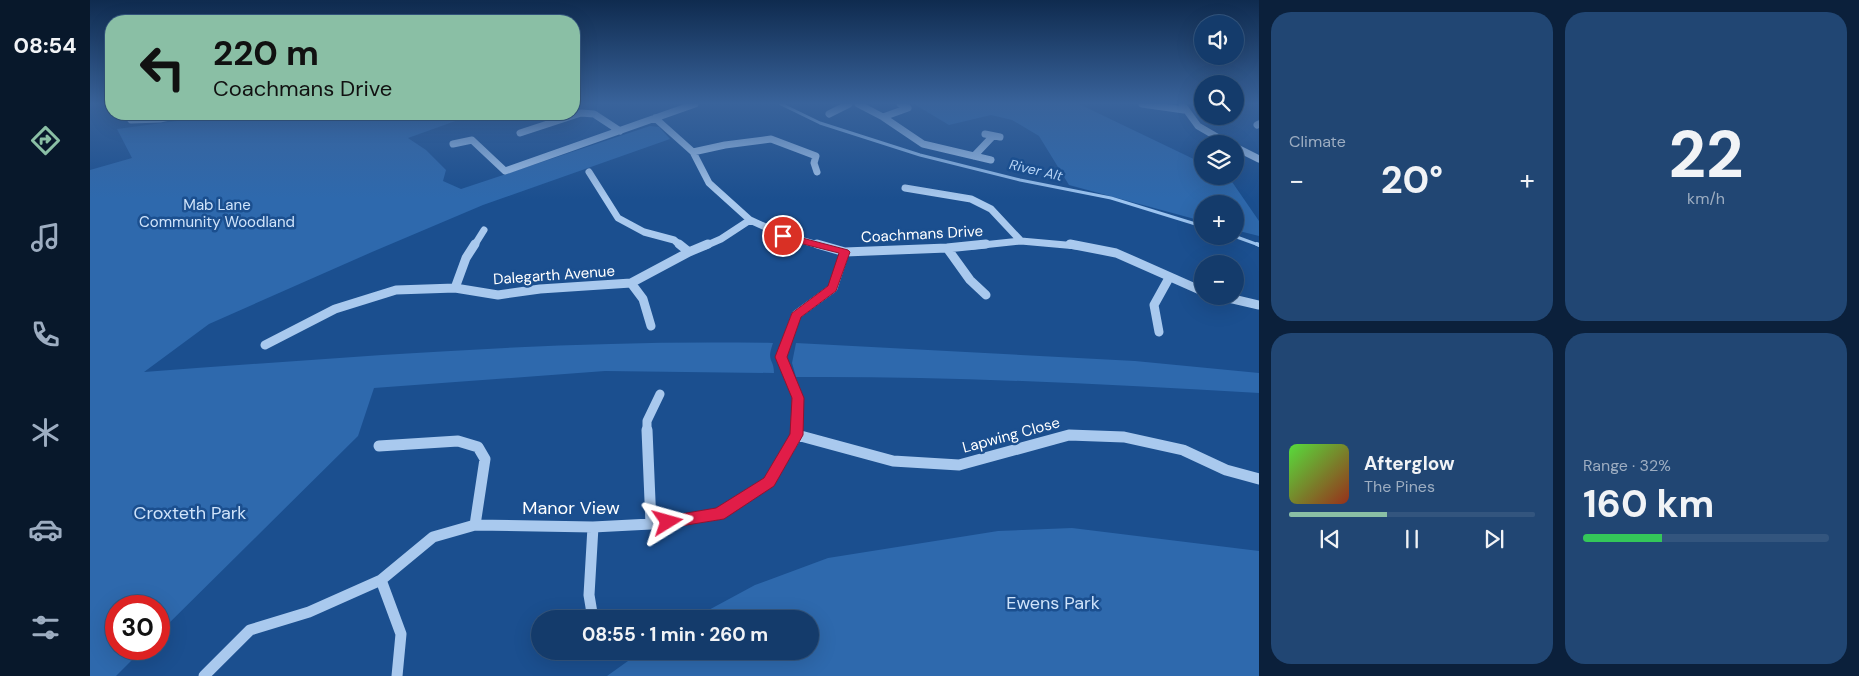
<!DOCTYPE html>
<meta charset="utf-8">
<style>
:root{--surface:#143b6b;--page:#214673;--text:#f1f3f6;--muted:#9dadc1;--line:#33557e;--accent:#8abfa5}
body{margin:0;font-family:"DM Sans",sans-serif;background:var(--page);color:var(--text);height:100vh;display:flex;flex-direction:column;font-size:19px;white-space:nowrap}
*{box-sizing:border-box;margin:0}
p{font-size:16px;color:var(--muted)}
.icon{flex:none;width:28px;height:28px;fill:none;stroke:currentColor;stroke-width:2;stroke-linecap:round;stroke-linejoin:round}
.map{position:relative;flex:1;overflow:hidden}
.panel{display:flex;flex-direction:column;gap:12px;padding:12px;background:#0b203b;width:600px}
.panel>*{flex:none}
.banner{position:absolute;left:15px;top:15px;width:475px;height:105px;border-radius:20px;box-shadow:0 5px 20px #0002,0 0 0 1px var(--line);background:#8abfa5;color:#111;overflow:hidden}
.buttons{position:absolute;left:1104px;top:15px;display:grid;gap:10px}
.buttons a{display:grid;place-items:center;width:50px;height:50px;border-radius:50%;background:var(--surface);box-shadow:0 5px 20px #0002,0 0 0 1px var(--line);font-size:25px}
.speed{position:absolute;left:15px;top:595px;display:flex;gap:10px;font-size:25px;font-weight:700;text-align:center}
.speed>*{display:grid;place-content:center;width:65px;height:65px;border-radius:50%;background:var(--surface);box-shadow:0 5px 20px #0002,0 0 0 1px var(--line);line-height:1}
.speed .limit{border:8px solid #d22;background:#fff;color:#111}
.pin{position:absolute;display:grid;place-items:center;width:42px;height:42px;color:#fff;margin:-21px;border:2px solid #fff;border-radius:50%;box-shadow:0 1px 5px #0007}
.me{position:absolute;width:55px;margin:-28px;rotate:82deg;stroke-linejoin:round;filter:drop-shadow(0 0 4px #0008)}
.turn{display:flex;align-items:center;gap:18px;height:105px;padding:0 25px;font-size:22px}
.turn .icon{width:65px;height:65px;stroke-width:2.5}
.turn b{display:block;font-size:35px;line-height:42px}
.big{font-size:38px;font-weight:700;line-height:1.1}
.panel .tile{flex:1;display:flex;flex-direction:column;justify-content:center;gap:8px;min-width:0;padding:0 18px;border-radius:20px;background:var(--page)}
.panel .dial{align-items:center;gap:0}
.dial b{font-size:65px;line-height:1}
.song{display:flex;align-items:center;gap:15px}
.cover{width:60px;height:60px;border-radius:8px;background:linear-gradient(135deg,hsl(110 70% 55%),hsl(10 70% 35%))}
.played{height:5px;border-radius:2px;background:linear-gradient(90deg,var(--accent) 40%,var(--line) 40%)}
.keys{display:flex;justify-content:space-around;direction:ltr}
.heat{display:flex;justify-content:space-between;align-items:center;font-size:28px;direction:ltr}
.charge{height:8px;border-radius:4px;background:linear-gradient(90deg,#34c759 32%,var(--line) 0)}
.panel .tiles{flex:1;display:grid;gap:12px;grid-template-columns:repeat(2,1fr)}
.trip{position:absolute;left:441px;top:610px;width:288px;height:50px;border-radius:25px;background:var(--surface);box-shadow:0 5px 20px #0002,0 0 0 1px var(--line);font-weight:700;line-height:50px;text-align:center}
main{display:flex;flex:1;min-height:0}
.tabs{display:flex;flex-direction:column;width:90px;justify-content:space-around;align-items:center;background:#08182b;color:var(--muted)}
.tabs .icon{width:35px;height:35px}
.tabs .current{color:var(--accent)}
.tabs b{font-size:22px;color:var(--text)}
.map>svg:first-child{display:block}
.green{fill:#2e69ad}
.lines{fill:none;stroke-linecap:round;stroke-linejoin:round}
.stream-far1{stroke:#9cc4f0;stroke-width:3}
.stream{stroke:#9cc4f0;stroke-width:4}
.minor-far2{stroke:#a9c9ee;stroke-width:7}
.minor-far1{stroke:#a9c9ee;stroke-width:9}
.minor{stroke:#a9c9ee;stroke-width:11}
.route{fill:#e11d48;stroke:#92132f}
.labels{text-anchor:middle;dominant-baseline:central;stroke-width:5;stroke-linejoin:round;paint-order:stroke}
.far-water-label{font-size:14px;font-style:italic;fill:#b5d3f5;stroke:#1b4f8f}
.park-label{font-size:15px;fill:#cfe3fa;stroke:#1b4f8f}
.street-label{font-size:15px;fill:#fff;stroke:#1b4f8f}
.near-street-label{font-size:18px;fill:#fff;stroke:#1b4f8f}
.near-park-label{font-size:18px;fill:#cfe3fa;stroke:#1b4f8f}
</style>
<main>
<nav class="tabs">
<b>08:54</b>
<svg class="icon current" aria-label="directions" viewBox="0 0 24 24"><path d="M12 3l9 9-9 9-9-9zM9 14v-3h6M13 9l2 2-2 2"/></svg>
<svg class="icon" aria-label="music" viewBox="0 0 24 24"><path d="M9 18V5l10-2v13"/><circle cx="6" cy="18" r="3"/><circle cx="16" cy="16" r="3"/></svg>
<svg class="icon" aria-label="phone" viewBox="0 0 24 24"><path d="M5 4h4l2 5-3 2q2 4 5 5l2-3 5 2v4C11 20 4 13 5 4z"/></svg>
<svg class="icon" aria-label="climate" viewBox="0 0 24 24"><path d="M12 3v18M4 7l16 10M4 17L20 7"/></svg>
<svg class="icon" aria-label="car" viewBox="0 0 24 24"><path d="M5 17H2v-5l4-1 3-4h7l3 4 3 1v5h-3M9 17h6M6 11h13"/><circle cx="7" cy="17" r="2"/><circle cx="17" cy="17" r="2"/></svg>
<svg class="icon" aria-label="filters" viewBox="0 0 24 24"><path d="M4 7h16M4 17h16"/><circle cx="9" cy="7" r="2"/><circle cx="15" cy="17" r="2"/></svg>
</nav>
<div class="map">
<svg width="1169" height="676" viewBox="0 0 1169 676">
<rect width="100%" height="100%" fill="#1b4f8f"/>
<path class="green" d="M824 104H989L1112 163V176H1138L1169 221V236L1145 230V204H1112V221L979 185 949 136 922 120 901 115 859 125Z
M113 114H385L318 138 336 150 356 170 353 181 371 189 560 126 569 127 580 139 393 205 282 252 119 324 54 372C263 357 473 339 683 343 676 363 684 358 684 373L515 371 284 388 268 436 69 633V606H26V649H53L26 676H0V170L42 158 27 129 87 121Z
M706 343 1045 361 1169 373V393C1015 384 860 376 706 377L702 363Z
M982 528 1169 551V676H517L552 651H720V619H602L665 585 738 558 908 531Z"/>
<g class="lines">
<path class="stream-far1" d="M691 104 730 123 830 155 930 180 1021 198 1112 226
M1144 236 1169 245"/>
<path class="stream" d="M1167 244 1169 245"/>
<path class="minor-far2" d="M768 104 793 117 833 144 901 160
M1052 104 1094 110
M1092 104 1108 126 1139 144
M37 114 41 120 70 119 92 114
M739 114 759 104
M793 117 818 108 810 104
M565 118 603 152 619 183 660 220 693 235 732 246
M1167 125 1169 124
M430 133 491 113 504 114 530 131
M895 134 910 137
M363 144 382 140 415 171 605 104
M1145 147 1169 159
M603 152 635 145 681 139 726 156 724 163 727 172
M884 156 903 136
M499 172 528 218 554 232 584 240 591 246
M815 188 881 199 901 209 931 241
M384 246 394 230
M615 246 631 239 660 220
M883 246 931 241 987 246"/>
<path class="minor-far1" d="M589 244 599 252
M727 244 755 252 857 248 896 244
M980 244 1026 253 1112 291
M857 248 880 280 896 295
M541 283 553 299 561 326
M365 288 376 258 385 244
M1130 296 1169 305
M1069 332 1064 305 1079 278
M175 345 245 309 306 290 365 288 408 295 450 289 541 283 599 252 618 244
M557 431V421L570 394
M707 431 708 398 691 357 706 315 743 288 755 252"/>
<path class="minor" d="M557 430 561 524
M707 435 803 461 869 465 979 435 1034 437 1093 450 1136 470 1169 479
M289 446 368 441 388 447 395 459 385 525
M503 527 499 595 503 619
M291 580 311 634 307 676
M114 676 160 630 219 612 291 580 343 537 385 525 503 527 561 524 629 514 679 482 707 435V430"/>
</g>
<linearGradient id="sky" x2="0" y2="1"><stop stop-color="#0f2b4f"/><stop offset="0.52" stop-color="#39639b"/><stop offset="1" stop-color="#39639b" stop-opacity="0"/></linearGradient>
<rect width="1169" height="199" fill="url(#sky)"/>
<path class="route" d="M689 233H693L758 250 760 252 746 291 711 317 697 357 714 398 713 435 684 486 634 519 578 528 573 526 571 522 573 517 626 508 674 478 700 434 702 398 685 357 702 313 738 286 749 253 689 238Z"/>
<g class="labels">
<g class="far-water-label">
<text transform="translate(946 170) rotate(13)">River Alt</text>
</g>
<g class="park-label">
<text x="127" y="205">Mab Lane<tspan x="127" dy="17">Community Woodland</tspan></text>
</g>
<g class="street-label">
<text transform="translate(832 234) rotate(-3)">Coachmans Drive</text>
<text transform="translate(464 275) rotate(-4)">Dalegarth Avenue</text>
<text transform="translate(921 435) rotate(-15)">Lapwing Close</text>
</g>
<g class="near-street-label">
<text x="481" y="508">Manor View</text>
</g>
<g class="near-park-label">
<text x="100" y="513">Croxteth Park</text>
<text x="963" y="603">Ewens Park</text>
</g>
</g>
</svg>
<div class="buttons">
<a><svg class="icon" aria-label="sound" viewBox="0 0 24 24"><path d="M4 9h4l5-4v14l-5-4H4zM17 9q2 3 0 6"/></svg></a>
<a><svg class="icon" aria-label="search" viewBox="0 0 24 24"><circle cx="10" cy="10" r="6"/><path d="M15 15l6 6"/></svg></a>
<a><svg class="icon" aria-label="layers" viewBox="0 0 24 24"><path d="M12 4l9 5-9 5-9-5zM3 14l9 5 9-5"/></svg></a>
<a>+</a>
<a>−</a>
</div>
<div class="speed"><div class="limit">30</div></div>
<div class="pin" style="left:693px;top:236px;background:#d93025"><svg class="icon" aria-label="arrive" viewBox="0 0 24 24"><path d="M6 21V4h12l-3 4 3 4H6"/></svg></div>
<svg class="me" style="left:578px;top:522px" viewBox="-20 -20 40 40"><path d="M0-17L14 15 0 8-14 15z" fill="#e11d48" stroke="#fff" stroke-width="4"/></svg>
<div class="trip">08:55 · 1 min · 260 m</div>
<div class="banner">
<div class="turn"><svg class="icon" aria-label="left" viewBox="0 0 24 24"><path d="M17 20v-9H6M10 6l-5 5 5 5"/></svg><div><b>220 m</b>Coachmans Drive</div></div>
</div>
</div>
<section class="panel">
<div class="tiles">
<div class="tile"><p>Climate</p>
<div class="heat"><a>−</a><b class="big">20°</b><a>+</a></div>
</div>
<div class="tile dial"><b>22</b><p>km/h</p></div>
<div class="tile">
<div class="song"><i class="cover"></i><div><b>Afterglow</b><p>The Pines</p></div></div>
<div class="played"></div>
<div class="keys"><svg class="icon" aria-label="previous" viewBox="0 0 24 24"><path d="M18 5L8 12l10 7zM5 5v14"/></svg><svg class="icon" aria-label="pause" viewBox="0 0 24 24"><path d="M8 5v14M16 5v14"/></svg><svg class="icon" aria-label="next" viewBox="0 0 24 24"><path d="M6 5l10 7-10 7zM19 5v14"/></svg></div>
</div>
<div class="tile"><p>Range · 32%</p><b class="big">160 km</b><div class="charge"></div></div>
</div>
</section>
</main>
